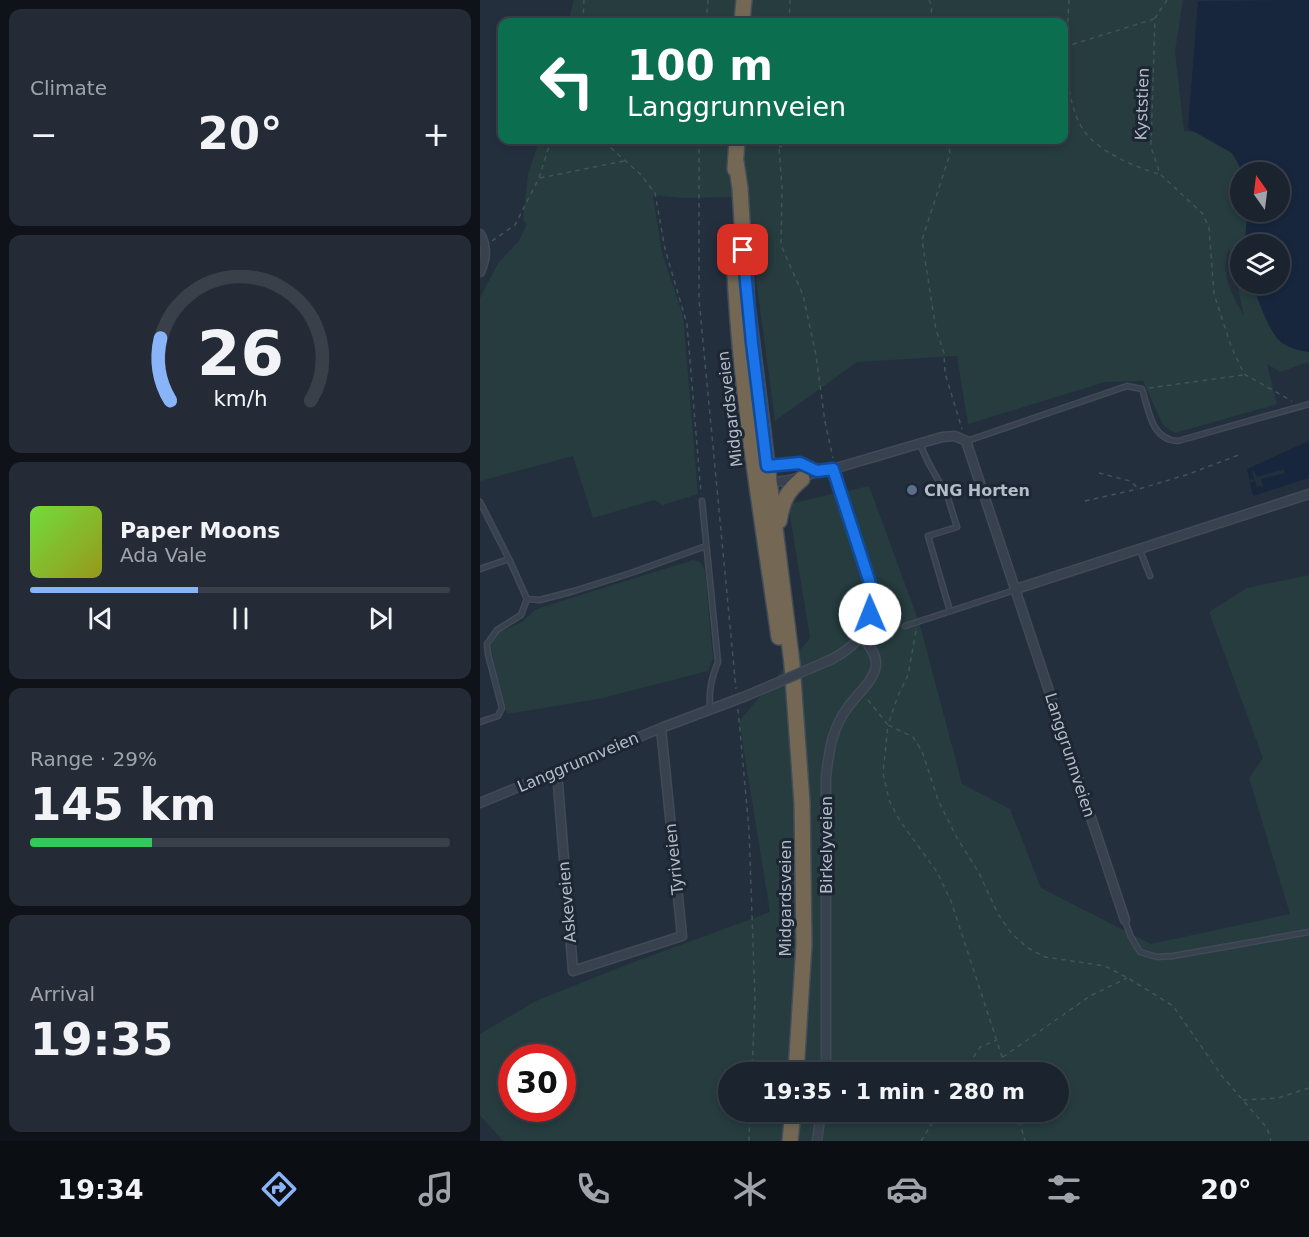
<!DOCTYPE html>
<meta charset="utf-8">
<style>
:root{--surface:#1b232e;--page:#242b36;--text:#f1f3f6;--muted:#a0a4aa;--line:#39404a;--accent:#8ab4f8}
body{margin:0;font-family:"DejaVu Sans",sans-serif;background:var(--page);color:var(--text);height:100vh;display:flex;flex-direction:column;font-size:22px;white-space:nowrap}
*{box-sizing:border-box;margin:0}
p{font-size:20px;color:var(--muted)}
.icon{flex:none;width:33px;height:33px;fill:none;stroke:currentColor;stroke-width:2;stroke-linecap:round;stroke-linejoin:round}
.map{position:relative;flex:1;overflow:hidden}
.panel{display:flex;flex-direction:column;gap:9px;padding:9px;background:#0f1319;width:480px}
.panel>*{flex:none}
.guide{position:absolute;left:18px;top:18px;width:570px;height:126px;border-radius:12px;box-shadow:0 3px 9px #0003,0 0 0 2px var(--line);background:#0b6e4f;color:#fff;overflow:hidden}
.needle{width:39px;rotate:346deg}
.tools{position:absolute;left:750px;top:162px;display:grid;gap:12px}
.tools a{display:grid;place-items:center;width:60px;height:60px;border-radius:50%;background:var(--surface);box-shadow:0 3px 9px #0003,0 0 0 2px var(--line);font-size:30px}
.speed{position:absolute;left:18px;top:1044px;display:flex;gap:12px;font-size:30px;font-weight:700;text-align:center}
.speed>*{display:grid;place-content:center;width:78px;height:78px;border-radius:50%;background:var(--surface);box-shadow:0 3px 9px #0003,0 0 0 2px var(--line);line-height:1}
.speed .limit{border:9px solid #d22;background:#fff;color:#111}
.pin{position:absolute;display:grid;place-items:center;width:51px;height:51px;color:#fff;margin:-26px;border-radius:12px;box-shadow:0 3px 9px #0006}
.me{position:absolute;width:66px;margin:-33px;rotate:359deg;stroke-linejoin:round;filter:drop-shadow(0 0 4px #0008)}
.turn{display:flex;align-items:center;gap:21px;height:126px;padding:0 30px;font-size:27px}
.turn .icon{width:78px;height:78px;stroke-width:2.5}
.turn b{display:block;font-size:42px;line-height:51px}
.big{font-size:45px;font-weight:700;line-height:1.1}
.panel .widget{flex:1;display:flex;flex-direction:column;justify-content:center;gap:9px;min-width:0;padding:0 21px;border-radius:12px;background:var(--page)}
.panel .dial{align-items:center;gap:0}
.dial svg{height:156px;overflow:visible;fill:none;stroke:var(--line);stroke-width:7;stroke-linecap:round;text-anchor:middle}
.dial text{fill:var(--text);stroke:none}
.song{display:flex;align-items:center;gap:18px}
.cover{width:72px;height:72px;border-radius:9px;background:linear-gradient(135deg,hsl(100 70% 55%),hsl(60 70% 35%))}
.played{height:6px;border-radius:3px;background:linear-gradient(90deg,var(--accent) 40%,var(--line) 40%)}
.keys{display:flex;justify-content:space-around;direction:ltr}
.heat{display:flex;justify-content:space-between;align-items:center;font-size:33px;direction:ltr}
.charge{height:9px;border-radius:4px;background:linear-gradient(90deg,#34c759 29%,var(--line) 0)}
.trip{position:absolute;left:238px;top:1062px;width:351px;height:60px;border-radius:30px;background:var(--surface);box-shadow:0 3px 9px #0003,0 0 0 2px var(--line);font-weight:700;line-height:60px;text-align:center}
.tab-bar{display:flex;height:96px;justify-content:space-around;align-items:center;background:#0b0e12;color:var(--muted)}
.tab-bar .icon{width:42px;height:42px}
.tab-bar .selected{color:var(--accent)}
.tab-bar b{font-size:27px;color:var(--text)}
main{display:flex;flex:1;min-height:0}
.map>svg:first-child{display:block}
.green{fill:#263c3f;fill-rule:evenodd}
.water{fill:#17263c}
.pier{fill:#242f3e}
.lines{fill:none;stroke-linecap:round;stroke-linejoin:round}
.lane-casing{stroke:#414a57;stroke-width:7}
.street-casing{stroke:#414a57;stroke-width:11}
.highway-casing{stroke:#434c59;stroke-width:18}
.path{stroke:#3f5557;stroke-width:1.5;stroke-dasharray:4.5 4.5;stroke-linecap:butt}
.lane{stroke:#38414e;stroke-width:4}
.street{stroke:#38414e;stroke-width:8}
.highway{stroke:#746855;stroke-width:15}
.street-bridge-casing{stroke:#414a57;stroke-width:11;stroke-linecap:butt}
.street-bridge{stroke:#38414e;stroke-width:8}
.route-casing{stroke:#114b97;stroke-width:15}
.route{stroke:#1a73e8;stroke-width:10}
.service-dot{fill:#5c6f8a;stroke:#1d2633;stroke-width:2}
.labels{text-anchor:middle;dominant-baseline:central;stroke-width:6;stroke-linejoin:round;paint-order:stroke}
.street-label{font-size:16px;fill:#b4bcc9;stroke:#1d2633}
.poi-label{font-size:16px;font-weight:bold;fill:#b4bcc9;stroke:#1d2633;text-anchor:start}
</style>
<main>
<section class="panel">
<div class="widget"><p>Climate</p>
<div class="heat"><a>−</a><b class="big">20°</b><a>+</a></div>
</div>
<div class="widget dial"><svg viewBox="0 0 100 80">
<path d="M14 69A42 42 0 1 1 86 69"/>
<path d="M14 69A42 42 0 0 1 9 37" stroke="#8ab4f8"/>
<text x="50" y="56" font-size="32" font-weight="700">26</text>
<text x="50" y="72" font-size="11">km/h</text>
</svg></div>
<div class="widget">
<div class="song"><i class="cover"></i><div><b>Paper Moons</b><p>Ada Vale</p></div></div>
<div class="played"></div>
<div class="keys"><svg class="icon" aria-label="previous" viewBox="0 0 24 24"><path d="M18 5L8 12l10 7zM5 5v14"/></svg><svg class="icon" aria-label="pause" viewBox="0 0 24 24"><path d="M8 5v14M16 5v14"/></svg><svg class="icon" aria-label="next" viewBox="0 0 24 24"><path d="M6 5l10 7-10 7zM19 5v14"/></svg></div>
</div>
<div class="widget"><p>Range · 29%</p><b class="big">145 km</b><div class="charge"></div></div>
<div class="widget"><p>Arrival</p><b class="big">19:35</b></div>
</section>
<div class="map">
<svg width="829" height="1141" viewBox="0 0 829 1141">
<rect width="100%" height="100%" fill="#242f3e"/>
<path class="green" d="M94 0H703L695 51 704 131 715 132 752 153 763 172H760V212H767L765 244H760V284H773C776 296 790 332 799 340 807 348 818 350 829 352V362L800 372 787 364 797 404 695 433 683 425 663 381 625 382 488 424 477 356 377 362 295 421 265 197 201 198 173 195 182 253 203 316 218 494 183 505 174 500 113 518 93 456 0 481V298L18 263 39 241 47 224 43 220 48 175 59 140H584V22H88ZM749 248 764 316C752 295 739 272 749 248Z
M389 486 440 625 482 784 530 809 561 888 671 944 810 914 769 778 783 758 729 612 767 588 829 575V1141H23L0 1115V1034L56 1001 146 965 290 912 259 721 330 638 308 504ZM32 1058H82V1108H32ZM249 1072H579V1112H249Z
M213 560 220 562 225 570 233 659 228 671 123 698 27 714 11 650 12 643 18 633 42 622 55 610 72 604Z"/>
<path class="water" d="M829 0V352C818 350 807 348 799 340 790 332 776 296 773 284H800V244H765L767 212H800V172H763L752 153 708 128 718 1Z
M829 441V478L773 496 767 469Z"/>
<path class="pier" d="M804 469 805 473 781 479 783 486 777 487 775 481 767 483 766 481 774 479 772 471H774L777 477Z"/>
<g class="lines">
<defs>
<path id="lane" d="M487 441 647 386 662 389C669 410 671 440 698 441L829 404
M440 444 447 460 468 498 477 527 448 536 470 611
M222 501 238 662C231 679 229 691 230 708
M0 502 29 559 47 599 41 615 17 630 7 644 8 654 22 708 18 716 0 722
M660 550 670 576
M0 569 29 559
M47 599 60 600 94 591 151 573 226 546
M425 626 535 590
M645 921 651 937 660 952 677 957 693 956 829 932"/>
<path id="street" d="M0 234C7 247 6 258 0 272
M285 467 320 463 337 471
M286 480C309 486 331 471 353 469
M536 589 829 494
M350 660C386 642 395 619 389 580L353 469 462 437 475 436 486 441 645 920
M77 772 93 971 202 936 181 728
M0 803 181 728 266 696
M346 1072V777C349 751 352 728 368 707 377 694 394 681 396 665 397 654 387 644 382 636
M337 1141 341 1112"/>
<path id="highway" d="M262 22 264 0
M256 162 260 188 267 305 312 664 322 803 324 945 316 1072
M255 169 257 140
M255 274C261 396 282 516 299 637
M299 521C302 502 307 491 322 479
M310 1141 313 1112"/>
</defs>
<use href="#lane" class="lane-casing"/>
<use href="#street" class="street-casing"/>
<use href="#highway" class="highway-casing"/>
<path class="path" d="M449 0 452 6 450 22
M589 0C587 39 581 97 604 131 619 152 655 167 679 174
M687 0 675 18 671 147 680 174 723 214 729 228 734 294 751 346 764 374 812 401
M103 22 104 0
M226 22 228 0
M309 22 310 0
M584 47 674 19
M126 140 131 148 160 174 175 193 185 249 207 324 221 494
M219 140V299L256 689
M300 140 299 147 302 187 301 245 323 295 336 355 345 422 353 458
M468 140 470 154 442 240 456 330 464 353 465 373 482 429
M299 147 315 140
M60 178 144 161
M12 241 35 225 59 178 71 140
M669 388 763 375
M619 473 650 481 659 489 709 474 761 454
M605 501 658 489
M436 631 428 675 417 698 408 725 433 737 442 751 458 800 477 838 499 873 518 914 532 934 548 948 565 957 625 966 648 978 693 1006 742 1076 787 1128 791 1141
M388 700 408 725 403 773 409 800 420 821 457 872 471 901 527 1072
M258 709 269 830 275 1000 272 1072
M523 1057 610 996 647 978
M484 1072 500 1047 517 1040
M763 1100 798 1098 829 1088
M537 1112 545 1141
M269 1141 270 1112
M441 1141 459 1112"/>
<use href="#lane" class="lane"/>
<use href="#street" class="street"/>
<use href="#highway" class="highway"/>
<defs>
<path id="street-bridge" d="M266 696 350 660"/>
</defs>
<use href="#street-bridge" class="street-bridge-casing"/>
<use href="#street-bridge" class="street-bridge"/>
</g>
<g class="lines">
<defs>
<path id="route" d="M263 250 272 343 287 466 320 463 337 471 353 469 389 580 392 598 390 614"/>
</defs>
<use href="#route" class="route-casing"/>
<use href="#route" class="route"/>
</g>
<circle class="service-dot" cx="432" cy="490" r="6"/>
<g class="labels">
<g class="street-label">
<text transform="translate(662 104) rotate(-88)">Kyststien</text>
<text transform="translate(250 409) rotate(-97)">Midgardsveien</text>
<text transform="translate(590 755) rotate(72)">Langgrunnveien</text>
<text transform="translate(98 762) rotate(-23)">Langgrunnveien</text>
<text transform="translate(346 845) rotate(-90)">Birkelyveien</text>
<text transform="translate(194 859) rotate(-96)">Tyriveien</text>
<text transform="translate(305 898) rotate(-90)">Midgardsveien</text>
<text transform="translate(87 902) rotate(-95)">Askeveien</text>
</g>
<g class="poi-label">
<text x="444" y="490">CNG Horten</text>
</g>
</g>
</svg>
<div class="tools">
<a><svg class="needle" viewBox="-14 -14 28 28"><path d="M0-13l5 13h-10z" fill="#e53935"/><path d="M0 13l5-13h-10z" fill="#a0a4aa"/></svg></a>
<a><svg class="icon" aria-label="layers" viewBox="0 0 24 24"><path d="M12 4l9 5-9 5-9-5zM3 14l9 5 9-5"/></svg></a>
</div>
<div class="speed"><div class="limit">30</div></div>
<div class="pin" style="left:263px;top:250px;background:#d93025"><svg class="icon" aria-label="arrive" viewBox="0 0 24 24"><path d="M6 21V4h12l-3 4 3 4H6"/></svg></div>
<svg class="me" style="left:390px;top:614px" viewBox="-20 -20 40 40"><circle r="19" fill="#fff"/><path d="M0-13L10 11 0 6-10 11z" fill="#1a73e8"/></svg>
<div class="trip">19:35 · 1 min · 280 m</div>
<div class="guide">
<div class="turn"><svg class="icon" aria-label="left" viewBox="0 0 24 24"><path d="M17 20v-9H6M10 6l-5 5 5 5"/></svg><div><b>100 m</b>Langgrunnveien</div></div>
</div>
</div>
</main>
<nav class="tab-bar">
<b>19:34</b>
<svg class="icon selected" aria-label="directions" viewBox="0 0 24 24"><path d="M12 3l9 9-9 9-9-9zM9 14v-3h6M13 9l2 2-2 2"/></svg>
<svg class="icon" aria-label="music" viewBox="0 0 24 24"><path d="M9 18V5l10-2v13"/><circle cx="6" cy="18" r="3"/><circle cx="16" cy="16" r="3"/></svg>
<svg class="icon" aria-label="phone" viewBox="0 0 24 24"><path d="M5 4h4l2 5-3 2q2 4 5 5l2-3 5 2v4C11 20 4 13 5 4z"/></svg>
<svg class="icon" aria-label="climate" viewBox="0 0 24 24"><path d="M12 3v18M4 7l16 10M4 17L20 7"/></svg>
<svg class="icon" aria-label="car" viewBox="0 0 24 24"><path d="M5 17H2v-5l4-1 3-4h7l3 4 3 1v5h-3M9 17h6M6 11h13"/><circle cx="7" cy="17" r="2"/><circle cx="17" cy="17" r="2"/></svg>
<svg class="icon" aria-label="filters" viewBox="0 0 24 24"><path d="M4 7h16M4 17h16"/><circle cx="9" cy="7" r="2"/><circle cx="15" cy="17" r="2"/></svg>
<b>20°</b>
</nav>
